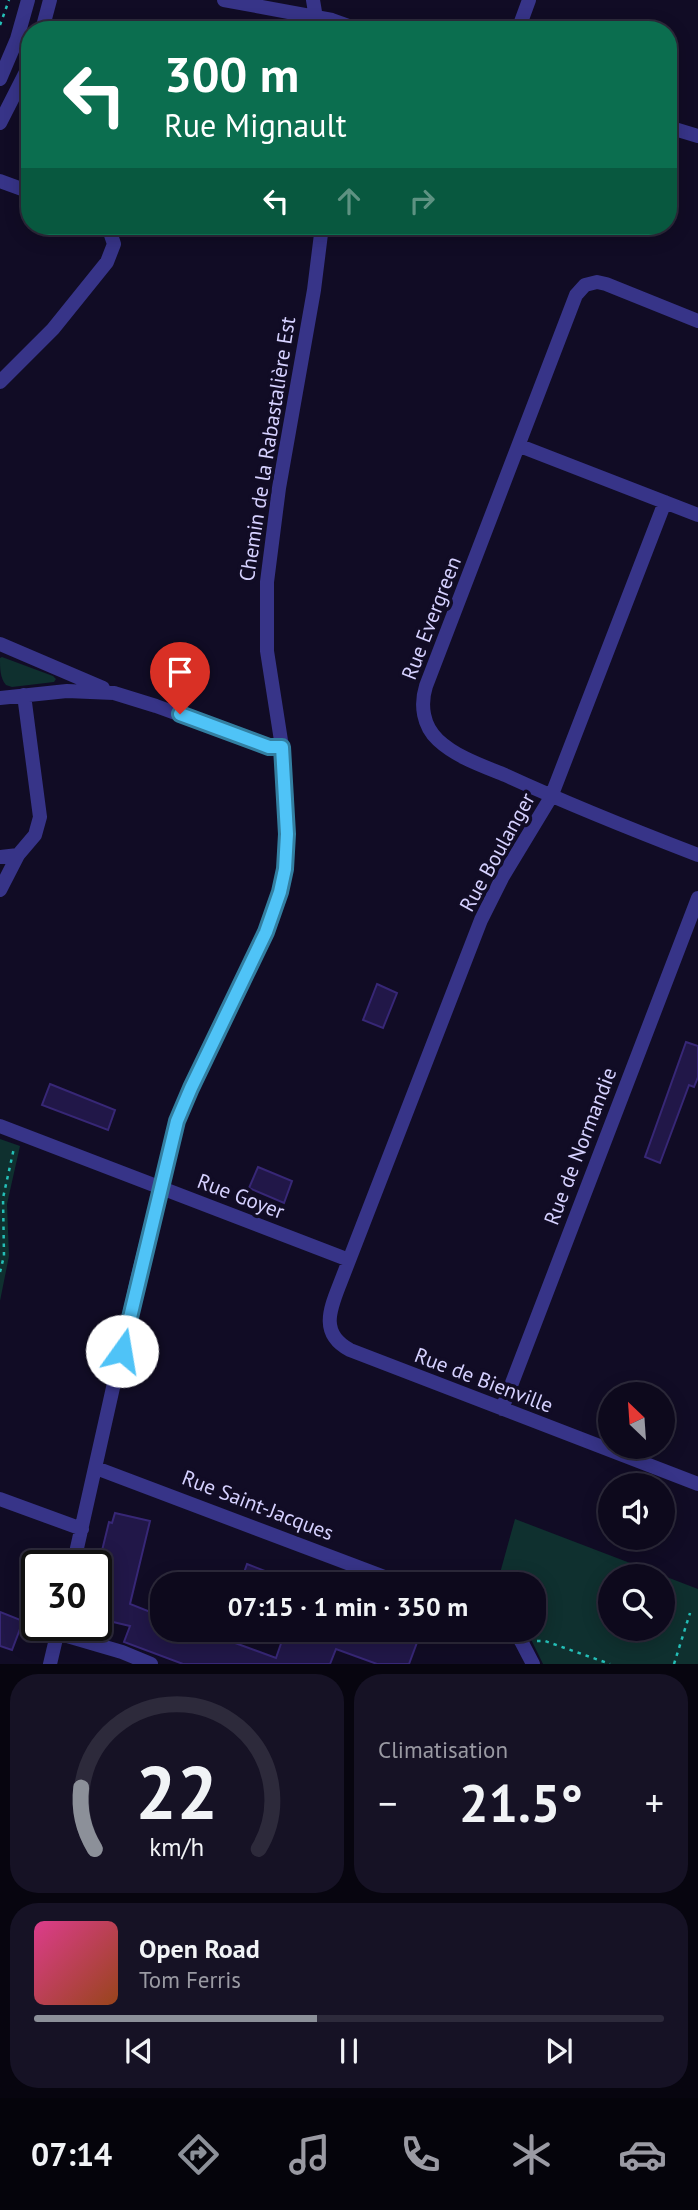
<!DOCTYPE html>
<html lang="fr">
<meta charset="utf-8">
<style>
:root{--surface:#0d091c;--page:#161225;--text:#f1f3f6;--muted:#9a9aa3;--line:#2d2a3b;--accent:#8c9099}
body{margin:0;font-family:"PT Sans",sans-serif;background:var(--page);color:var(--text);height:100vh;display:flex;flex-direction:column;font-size:26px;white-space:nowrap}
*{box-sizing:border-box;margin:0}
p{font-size:23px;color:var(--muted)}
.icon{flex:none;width:38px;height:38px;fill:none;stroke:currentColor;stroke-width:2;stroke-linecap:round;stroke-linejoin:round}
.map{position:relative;height:1664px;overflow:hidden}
.details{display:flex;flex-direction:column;gap:10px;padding:10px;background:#07050f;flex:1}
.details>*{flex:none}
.top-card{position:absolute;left:21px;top:21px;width:656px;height:214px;border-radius:28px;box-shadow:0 4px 18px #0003,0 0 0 2px var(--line);background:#0b6e4f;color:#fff;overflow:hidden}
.needle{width:46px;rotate:335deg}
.tools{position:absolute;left:598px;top:1382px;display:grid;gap:14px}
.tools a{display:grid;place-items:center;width:77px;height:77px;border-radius:50%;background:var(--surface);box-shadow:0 4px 18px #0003,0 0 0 2px var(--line);font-size:35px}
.speed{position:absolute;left:21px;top:1550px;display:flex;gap:14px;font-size:35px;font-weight:700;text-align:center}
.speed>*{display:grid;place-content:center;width:91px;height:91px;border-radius:50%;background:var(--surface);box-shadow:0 4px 18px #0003,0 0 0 2px var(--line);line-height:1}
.speed .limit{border:4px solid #111;border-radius:10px;background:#fff;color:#111}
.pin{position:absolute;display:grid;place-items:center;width:60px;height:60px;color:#fff;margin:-72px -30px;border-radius:50% 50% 50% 0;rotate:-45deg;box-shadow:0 0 7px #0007}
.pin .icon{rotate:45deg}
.me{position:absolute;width:77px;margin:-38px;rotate:13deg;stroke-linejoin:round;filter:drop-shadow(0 0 5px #0008)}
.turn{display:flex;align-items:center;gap:24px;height:147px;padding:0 28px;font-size:32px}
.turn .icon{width:91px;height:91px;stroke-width:2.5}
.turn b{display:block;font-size:49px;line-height:60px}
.lanes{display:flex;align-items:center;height:66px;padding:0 28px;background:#0003;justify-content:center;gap:35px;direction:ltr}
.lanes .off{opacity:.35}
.big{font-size:52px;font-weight:600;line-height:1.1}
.details .widget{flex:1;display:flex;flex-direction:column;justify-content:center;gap:10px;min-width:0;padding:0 24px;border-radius:28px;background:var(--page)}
.details .dial{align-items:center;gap:0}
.dial svg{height:182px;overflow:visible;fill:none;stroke:var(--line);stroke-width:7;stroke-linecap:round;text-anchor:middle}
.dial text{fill:var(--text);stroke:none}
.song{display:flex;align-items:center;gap:21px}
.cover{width:84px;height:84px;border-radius:10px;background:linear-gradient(135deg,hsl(330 70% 55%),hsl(20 70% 35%))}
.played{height:7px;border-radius:4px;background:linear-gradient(90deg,var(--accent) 45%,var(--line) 45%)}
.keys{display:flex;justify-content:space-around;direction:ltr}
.heat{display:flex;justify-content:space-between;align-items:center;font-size:38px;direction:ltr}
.details .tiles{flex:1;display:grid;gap:10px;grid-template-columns:1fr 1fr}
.widget:last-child{grid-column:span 2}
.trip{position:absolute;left:150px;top:1572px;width:396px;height:70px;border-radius:28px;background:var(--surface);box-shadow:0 4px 18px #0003,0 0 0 2px var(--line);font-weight:600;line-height:70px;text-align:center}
.tabs{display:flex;height:112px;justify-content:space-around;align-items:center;background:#05040b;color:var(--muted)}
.tabs .icon{width:49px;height:49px}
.tabs .on{color:var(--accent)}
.tabs b{font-size:32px;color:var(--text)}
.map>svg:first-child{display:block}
.green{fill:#0f302f;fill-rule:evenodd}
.building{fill:#211748;stroke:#372776;stroke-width:2}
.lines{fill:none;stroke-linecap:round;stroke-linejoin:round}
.path{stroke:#24bfb7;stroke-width:2.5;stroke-dasharray:3.5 5;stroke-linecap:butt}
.minor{stroke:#373488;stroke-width:14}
.route-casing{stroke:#337fa1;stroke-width:18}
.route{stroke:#4fc3f7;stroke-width:12}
.labels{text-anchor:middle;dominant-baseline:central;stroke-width:7;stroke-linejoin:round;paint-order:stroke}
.street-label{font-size:21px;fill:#d6d1ff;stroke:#110c25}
</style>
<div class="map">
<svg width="698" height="1664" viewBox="0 0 698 1664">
<rect width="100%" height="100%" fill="#110c25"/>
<path class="green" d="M2 657 53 676 56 679 54 682 12 687 6 685C0 678 0 668 0 658Z
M0 1139 20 1146 7 1204 9 1256 0 1301Z
M515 1519 698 1589V1664H543L526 1629H534V1584H497ZM611 1577H663V1629H611Z"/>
<path class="building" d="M377 984 397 993 383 1028 363 1020Z
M686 1042 698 1046V1077L694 1087 689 1085 660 1163 645 1157Z
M50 1084 115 1110 108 1130 42 1105Z
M258 1167 292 1181 284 1203 249 1188Z
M115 1513 150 1521 130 1604 163 1617V1629H197L276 1658 286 1629H422L409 1664H377L336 1649 330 1664H183L124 1642 130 1626 96 1618V1575L109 1522 112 1523Z
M247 1564 296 1583 295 1584H240Z
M0 1612 23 1621 12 1650 0 1646Z"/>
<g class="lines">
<path class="path" d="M0 25 9 0
M0 1272 4 1256 3 1198 14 1148
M537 1641H545L610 1664
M674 1664 690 1613"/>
<path class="minor" d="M224 0 332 20 360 30
M313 0 318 30
M42 30 50 0
M518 30 529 0
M0 79 17 39 28 0
M0 123 30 64
M668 127 698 136
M0 181 30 192
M698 321 606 284 597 282 585 285 576 295 426 686C420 705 423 726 438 740 456 757 483 766 505 775 568 804 633 830 698 855
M0 382 53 329 107 262 114 244 108 226
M520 446 698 515
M665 502 551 797 502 878 481 920 341 1281C331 1307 318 1333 350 1350L698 1484
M0 644 103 688
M0 698 67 691 114 693 156 706 269 747H282
M0 857 18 855
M0 890 18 855 35 835 40 817 24 695
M0 1126 349 1260
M502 1409 698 898
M96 1468 403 1584
M0 1499 82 1529
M73 1566 138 1276 177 1121 191 1088 266 932 283 881 287 847V804L282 747 267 651V582L279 488 314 290 322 226
M512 1629 521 1641 533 1664
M57 1633 122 1652 151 1664
M50 1664 59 1626"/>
</g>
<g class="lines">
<defs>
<path id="route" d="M122 1351 177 1121 191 1088 266 932 280 892 285 869 287 834 282 747H269L180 714"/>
</defs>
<use href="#route" class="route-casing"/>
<use href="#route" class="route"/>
</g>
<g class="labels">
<g class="street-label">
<text transform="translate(267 449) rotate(-81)">Chemin de la Rabastalière Est</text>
<text transform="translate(431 618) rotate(-69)">Rue Evergreen</text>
<text transform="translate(497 852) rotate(-61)">Rue Boulanger</text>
<text transform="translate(580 1146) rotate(-69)">Rue de Normandie</text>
<text transform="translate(241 1196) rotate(21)">Rue Goyer</text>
<text transform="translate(484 1380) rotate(21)">Rue de Bienville</text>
<text transform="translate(258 1505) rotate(21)">Rue Saint-Jacques</text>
</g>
</g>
</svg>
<div class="tools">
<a><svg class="needle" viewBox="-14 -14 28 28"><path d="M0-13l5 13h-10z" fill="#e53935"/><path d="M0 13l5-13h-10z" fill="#9a9aa3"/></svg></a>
<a><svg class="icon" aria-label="sound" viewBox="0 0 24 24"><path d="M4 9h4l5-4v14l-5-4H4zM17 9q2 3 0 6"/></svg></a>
<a><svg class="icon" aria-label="search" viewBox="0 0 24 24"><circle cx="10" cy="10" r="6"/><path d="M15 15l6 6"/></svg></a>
</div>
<div class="speed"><div class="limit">30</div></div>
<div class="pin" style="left:180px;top:714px;background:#d93025"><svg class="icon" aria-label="arrive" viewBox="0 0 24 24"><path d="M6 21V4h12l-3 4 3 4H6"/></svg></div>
<svg class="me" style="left:122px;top:1351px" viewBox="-20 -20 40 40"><circle r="19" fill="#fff"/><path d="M0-13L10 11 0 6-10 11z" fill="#4fc3f7"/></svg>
<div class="trip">07:15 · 1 min · 350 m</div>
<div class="top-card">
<div class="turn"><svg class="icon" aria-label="left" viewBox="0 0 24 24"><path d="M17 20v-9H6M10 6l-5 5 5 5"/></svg><div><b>300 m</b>Rue Mignault</div></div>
<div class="lanes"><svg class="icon" aria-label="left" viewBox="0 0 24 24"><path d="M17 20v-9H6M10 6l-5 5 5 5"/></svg><svg class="icon off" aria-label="ahead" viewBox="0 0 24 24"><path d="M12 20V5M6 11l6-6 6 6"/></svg><svg class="icon off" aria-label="right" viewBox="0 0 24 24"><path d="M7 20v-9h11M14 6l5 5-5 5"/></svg></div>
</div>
</div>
<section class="details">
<div class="tiles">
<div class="widget dial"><svg viewBox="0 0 100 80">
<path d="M14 69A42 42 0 1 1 86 69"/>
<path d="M14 69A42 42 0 0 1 8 42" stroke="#8c9099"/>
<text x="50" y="56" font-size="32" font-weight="700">22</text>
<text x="50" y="72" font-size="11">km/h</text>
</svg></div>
<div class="widget"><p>Climatisation</p>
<div class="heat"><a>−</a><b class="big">21.5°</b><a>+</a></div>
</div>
<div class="widget">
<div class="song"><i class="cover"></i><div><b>Open Road</b><p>Tom Ferris</p></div></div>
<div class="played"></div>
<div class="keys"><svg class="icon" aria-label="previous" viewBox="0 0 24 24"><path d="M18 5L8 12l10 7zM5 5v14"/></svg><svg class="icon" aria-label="pause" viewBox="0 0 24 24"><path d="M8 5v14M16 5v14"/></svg><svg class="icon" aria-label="next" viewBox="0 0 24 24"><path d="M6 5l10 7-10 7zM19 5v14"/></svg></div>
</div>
</div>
</section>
<nav class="tabs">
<b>07:14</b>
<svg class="icon on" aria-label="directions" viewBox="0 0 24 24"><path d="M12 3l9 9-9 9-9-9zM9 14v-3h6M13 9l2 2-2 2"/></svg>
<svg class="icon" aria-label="music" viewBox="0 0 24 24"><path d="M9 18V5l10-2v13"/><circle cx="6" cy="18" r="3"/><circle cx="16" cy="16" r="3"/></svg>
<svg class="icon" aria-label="phone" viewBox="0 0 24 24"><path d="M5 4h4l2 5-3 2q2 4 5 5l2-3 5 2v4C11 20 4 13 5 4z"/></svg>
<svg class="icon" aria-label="climate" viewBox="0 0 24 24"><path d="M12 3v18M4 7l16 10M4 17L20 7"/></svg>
<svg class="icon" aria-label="car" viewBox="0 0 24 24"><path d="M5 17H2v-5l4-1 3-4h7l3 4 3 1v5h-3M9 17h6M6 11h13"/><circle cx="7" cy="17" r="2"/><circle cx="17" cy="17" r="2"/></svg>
</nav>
